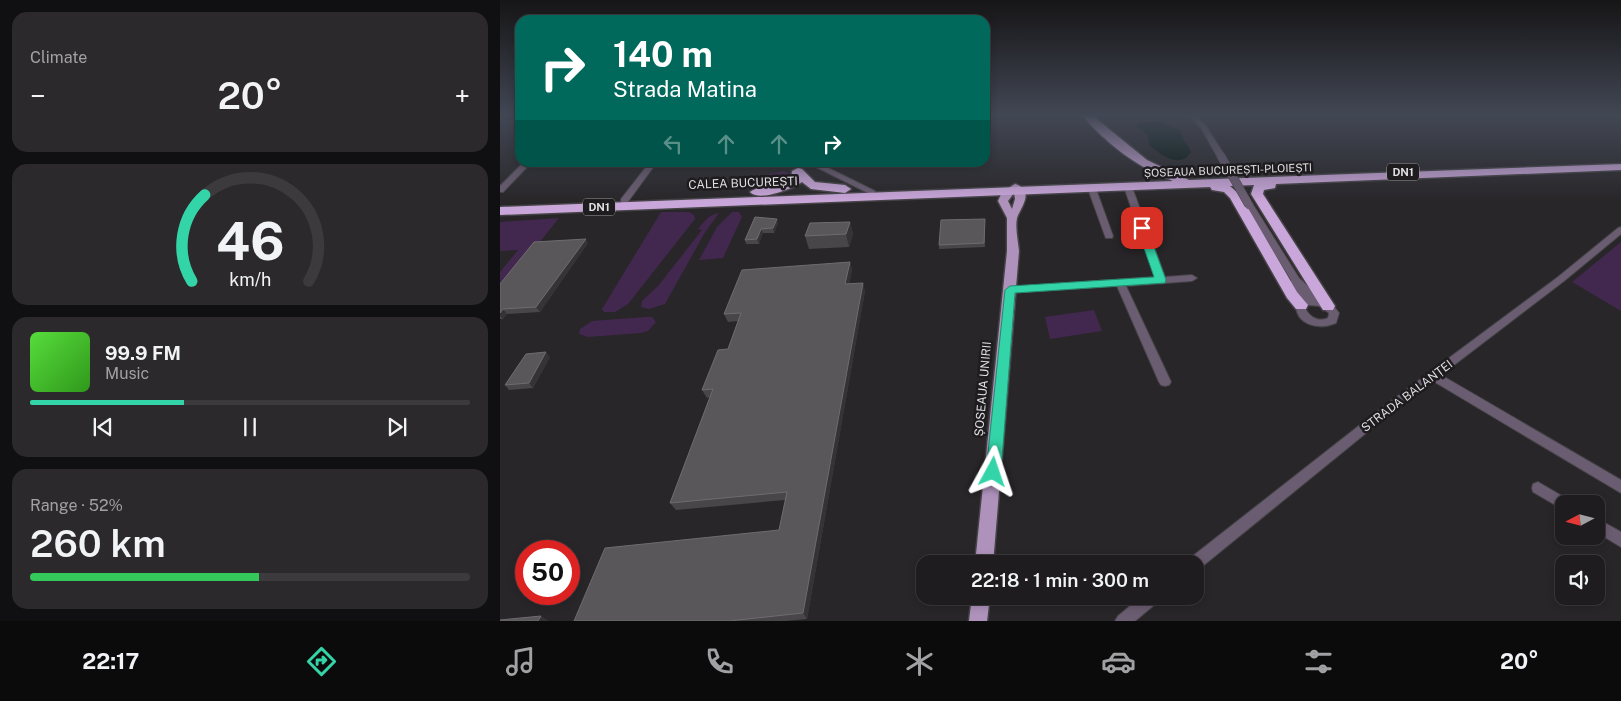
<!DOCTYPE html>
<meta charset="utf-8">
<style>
:root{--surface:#1e1c1f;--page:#2b292c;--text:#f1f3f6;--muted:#a1a1a4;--line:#3c3a3d;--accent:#33d4a8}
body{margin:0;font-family:"Public Sans",sans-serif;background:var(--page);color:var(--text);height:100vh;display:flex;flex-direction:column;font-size:19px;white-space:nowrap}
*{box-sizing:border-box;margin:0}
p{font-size:16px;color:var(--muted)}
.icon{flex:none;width:28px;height:28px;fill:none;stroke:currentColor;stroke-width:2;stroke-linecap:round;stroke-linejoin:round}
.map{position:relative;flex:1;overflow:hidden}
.details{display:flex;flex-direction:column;gap:12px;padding:12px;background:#100f11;width:500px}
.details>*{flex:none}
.guide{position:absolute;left:15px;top:15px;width:475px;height:152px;border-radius:15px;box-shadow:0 2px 8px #0003,0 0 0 1px var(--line);background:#00695c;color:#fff;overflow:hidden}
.needle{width:32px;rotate:263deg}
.controls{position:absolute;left:1055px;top:495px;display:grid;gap:10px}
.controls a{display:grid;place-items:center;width:50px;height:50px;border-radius:10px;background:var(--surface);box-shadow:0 2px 8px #0003,0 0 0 1px var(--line);font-size:25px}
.speed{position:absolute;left:15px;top:540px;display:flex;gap:10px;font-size:25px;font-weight:700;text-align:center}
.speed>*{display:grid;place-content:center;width:65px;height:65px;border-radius:50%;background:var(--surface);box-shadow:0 2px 8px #0003,0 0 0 1px var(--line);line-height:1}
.speed .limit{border:8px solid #d22;background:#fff;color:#111}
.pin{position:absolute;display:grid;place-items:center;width:42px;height:42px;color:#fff;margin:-21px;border-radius:10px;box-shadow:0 2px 8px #0006}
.me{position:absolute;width:55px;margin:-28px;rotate:5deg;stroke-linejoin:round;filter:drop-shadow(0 0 4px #0008)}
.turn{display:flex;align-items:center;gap:18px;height:105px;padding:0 15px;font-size:22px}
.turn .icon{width:65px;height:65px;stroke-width:2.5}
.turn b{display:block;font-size:35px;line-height:42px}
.lanes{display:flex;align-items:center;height:48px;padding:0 15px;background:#0003;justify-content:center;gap:25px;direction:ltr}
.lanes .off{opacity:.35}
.big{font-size:38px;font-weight:600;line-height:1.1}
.details .widget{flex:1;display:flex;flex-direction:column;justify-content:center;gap:8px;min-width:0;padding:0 18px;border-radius:15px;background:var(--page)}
.details .dial{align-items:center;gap:0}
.dial svg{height:130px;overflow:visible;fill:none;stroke:var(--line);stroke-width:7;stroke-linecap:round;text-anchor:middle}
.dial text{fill:var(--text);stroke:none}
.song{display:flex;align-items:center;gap:15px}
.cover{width:60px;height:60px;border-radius:8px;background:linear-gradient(135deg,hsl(110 70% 55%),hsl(110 70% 35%))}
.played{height:5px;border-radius:2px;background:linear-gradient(90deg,var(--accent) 35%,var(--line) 35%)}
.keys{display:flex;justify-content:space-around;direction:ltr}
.heat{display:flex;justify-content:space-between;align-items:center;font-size:28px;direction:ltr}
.charge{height:8px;border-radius:4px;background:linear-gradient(90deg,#34c759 52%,var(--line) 0)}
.trip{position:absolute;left:416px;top:555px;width:288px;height:50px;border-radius:15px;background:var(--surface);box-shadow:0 2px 8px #0003,0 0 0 1px var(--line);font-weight:600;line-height:50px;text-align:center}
.dock{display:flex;height:80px;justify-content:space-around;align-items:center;background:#0c0b0c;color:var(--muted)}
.dock .icon{width:35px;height:35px}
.dock .active{color:var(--accent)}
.dock b{font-size:22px;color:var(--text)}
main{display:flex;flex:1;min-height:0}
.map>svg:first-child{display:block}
.green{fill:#42284e}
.water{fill:#031811}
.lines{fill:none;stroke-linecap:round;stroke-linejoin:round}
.minor-casing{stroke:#454346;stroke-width:2}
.major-casing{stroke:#454346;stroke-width:3}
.highway-casing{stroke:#454346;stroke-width:3}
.minor{fill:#6b5d71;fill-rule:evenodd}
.major{fill:#af92bc;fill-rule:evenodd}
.highway{fill:#caa7da;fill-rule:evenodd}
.minor-bridge-casing{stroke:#454346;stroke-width:9;stroke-linecap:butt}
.minor-bridge{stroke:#6b5d71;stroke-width:8}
.wall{fill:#484649}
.shaded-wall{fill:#353336}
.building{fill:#59575a;stroke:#6e6c6f}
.route{fill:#33d4a8;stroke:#218a6d}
.labels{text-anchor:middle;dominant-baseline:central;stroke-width:5;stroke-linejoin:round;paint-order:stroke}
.far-street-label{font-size:11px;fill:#dfdee0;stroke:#1e1c1f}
.shield{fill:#1e1c1f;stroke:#a5a4a6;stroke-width:1}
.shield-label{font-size:11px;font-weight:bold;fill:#dfdee0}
.street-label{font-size:12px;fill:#dfdee0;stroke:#1e1c1f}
</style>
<main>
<section class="details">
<div class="widget"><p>Climate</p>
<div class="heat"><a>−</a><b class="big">20°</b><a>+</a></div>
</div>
<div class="widget dial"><svg viewBox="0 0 100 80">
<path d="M14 69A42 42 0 1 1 86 69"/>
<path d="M14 69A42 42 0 0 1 22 16" stroke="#33d4a8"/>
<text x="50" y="56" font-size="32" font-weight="700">46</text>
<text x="50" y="72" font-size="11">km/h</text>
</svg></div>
<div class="widget">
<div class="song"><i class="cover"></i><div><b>99.9 FM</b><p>Music</p></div></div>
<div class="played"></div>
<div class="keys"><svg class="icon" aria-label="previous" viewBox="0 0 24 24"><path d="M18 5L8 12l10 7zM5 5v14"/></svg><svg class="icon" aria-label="pause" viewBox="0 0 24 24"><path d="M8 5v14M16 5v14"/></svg><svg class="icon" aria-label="next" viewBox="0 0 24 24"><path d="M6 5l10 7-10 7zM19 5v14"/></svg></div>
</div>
<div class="widget"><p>Range · 52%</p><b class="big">260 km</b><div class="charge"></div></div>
</section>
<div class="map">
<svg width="1121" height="621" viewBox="0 0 1121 621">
<rect width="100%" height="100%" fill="#282629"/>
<path class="green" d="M284 171 292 175 288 183 276 187 253 188 269 174Z
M161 212H189L194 215 195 219 128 304 115 312H104L102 309Z
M232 212H239L242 217 223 258 199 260 217 227Z
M219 213 204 234 165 304 149 309 141 307 142 301 158 286 202 230 198 229C204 222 209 214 219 213Z
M59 218 0 292V272L18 250 0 251V222Z
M1121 242V311L1072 282Z
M594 310 602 331 550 339 545 317Z
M146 317H152L156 322 148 331 141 333 88 337 79 334 80 329 92 321Z"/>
<path class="water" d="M659 121 680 130 681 135 691 152 686 158C672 165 661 154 649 145L648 135 636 126 641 122Z"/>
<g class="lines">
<defs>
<path id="minor" d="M690 116H696L706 126 725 156 724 158H718L701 128Z
M24 162H32L3 192H0V186Z
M150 162H157L127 203H121V199Z
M306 162H316L375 191 374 193H368Z
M625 185H631L632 187 665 277 692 275 697 278 692 281 626 286 671 382 669 385 665 386 661 385 659 382 617 286 510 293 505 290 510 287 655 277 624 187Z
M589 187H595L596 189 613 236 612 238H606L605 236 588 189Z
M746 203H752L799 278 823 300 832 304 839 313 836 323C821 330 796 326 796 305L800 301 791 287V280L745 205ZM808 305 819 306 829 313 828 318C819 322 811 318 806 310V307Z
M1121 227V234L1064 281 941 375 1121 480V493L933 381 887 416 699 569 695 571V564H687L689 559 879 410 1058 277 1118 228Z
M1038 482 1069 500 1070 504H1064V510L1033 492 1032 488 1033 484Z
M1096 518 1121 532V547L1096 532Z
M642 596H661L659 601 635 621H615L618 616Z"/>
<path id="major" d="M515 184C536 191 520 208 517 218 515 227 518 241 519 251L493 564H475L507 251V218L498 201 502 192ZM514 193 515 199 512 209 508 201Z
M472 596H490L487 621H469Z"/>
<path id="highway" d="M583 116H593L647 160 689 180 1121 164V170L776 184 775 188 764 190 763 194 835 306 833 310H823L751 194 754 185 730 186 741 196 797 292 808 305 806 309H796L787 298 730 198 724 192 712 190 710 187 0 215V207L673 181C640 169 605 143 583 116Z
M298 168 302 169 315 182 345 185 351 189 345 193 311 189 302 182C292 189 259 202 250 192 258 185 278 187 291 179L292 171Z"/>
</defs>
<use href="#minor" class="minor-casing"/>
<use href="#major" class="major-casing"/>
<use href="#highway" class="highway-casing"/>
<use href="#minor" class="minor"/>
<use href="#major" class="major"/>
<use href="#highway" class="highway"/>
<defs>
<path id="minor-bridge" d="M721 156 749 205"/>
</defs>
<use href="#minor-bridge" class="minor-bridge-casing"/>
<use href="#minor-bridge" class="minor-bridge"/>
</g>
<path class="wall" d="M255 217 278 223 274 233H263L259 244H246L245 240Z
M350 222 353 234 349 247 309 249 305 236Z
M485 223V247L439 249V245Z
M88 243 40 312 7 314 3 319H0V284Z
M350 262 352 270 349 284 365 291 307 619 286 621H74L279 530 285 500 176 510 170 503 210 397 207 398 202 390 228 349 238 321 228 322 224 314Z
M50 357 33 388 9 390 5 385Z"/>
<path class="shaded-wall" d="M277 219 278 223 274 233 273 228Z
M350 222 353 234 349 247 346 234Z
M261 229 263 233 259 244 257 239Z
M86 239 88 243 40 312 36 307Z
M350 262 352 270 348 292 345 284Z
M363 283 365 291 307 619 303 613Z
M3 309 7 314 3 319 0 316V313Z
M46 352 50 357 33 388 29 383Z
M41 616 49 621H38Z"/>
<path class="building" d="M255 217 277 219 273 228 261 229 257 239 245 240Z
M485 219 484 243 439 245 441 220Z
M350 222 346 234 305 236 310 223Z
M86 239 36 307 3 309 0 313V284L34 242Z
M350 262 345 284 363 283 303 613 229 621H74L105 548 279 530 287 492 170 503 213 389 202 390 218 350 228 349 241 313 224 314 242 270Z
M46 352 29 383 5 385 26 354Z
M41 616 38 621H0V620Z"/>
<linearGradient id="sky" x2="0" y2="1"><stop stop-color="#161517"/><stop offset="0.57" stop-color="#424754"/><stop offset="1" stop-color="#424754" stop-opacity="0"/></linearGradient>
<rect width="1121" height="202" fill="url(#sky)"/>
<path class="route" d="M642 225 647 228 666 280 665 283 515 293 501 472 498 477 493 479 488 477 486 472 505 290 510 286 654 277 637 228Z"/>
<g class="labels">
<g class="far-street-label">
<text transform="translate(728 170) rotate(-2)">ȘOSEAUA BUCUREȘTI-PLOIEȘTI</text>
</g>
<g class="shield">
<rect x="887" y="163.5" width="32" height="17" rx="4"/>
<rect x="83" y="198.5" width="32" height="17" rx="4"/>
</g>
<g class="shield-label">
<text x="903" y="172">DN1</text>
<text x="99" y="207">DN1</text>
</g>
<g class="street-label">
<text transform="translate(243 183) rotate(-2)">CALEA BUCUREȘTI</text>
<text transform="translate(483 389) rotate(-85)">ȘOSEAUA UNIRII</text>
<text transform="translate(907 396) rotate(-37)">STRADA BALANȚEI</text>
</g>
</g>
</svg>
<div class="controls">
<a><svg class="needle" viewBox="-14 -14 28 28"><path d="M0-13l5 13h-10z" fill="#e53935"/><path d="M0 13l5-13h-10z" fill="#a1a1a4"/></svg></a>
<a><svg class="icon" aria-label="sound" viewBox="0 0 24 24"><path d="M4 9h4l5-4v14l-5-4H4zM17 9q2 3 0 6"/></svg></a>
</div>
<div class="speed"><div class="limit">50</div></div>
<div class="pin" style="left:642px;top:228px;background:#d93025"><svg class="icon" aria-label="arrive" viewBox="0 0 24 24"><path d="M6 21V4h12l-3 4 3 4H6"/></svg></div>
<svg class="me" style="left:493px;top:472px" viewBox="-20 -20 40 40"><path d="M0-17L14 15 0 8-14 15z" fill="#33d4a8" stroke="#fff" stroke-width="4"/></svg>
<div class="trip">22:18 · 1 min · 300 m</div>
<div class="guide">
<div class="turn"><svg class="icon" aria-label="right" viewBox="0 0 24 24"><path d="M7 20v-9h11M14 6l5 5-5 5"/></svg><div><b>140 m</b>Strada Matina</div></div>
<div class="lanes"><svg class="icon off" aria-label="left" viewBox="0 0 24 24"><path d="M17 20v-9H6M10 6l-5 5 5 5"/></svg><svg class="icon off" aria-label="ahead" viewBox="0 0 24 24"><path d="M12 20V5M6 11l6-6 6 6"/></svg><svg class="icon off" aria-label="ahead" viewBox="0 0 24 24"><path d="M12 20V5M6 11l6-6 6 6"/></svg><svg class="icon" aria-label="right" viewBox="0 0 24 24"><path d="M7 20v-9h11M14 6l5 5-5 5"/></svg></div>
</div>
</div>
</main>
<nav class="dock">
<b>22:17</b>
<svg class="icon active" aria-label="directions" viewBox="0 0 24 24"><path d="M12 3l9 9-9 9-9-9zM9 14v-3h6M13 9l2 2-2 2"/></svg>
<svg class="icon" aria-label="music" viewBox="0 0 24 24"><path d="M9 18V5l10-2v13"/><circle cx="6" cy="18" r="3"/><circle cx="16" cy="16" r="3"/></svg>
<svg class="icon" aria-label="phone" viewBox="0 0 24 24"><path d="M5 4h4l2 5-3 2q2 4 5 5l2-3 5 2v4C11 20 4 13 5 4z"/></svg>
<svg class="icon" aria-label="climate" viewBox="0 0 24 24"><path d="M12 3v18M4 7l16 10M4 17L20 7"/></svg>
<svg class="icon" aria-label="car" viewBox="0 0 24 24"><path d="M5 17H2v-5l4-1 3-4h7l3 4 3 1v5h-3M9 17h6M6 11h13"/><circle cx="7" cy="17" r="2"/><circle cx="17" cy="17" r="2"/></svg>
<svg class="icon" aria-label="filters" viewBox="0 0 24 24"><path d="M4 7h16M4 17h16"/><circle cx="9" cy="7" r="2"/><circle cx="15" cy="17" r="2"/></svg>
<b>20°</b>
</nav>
